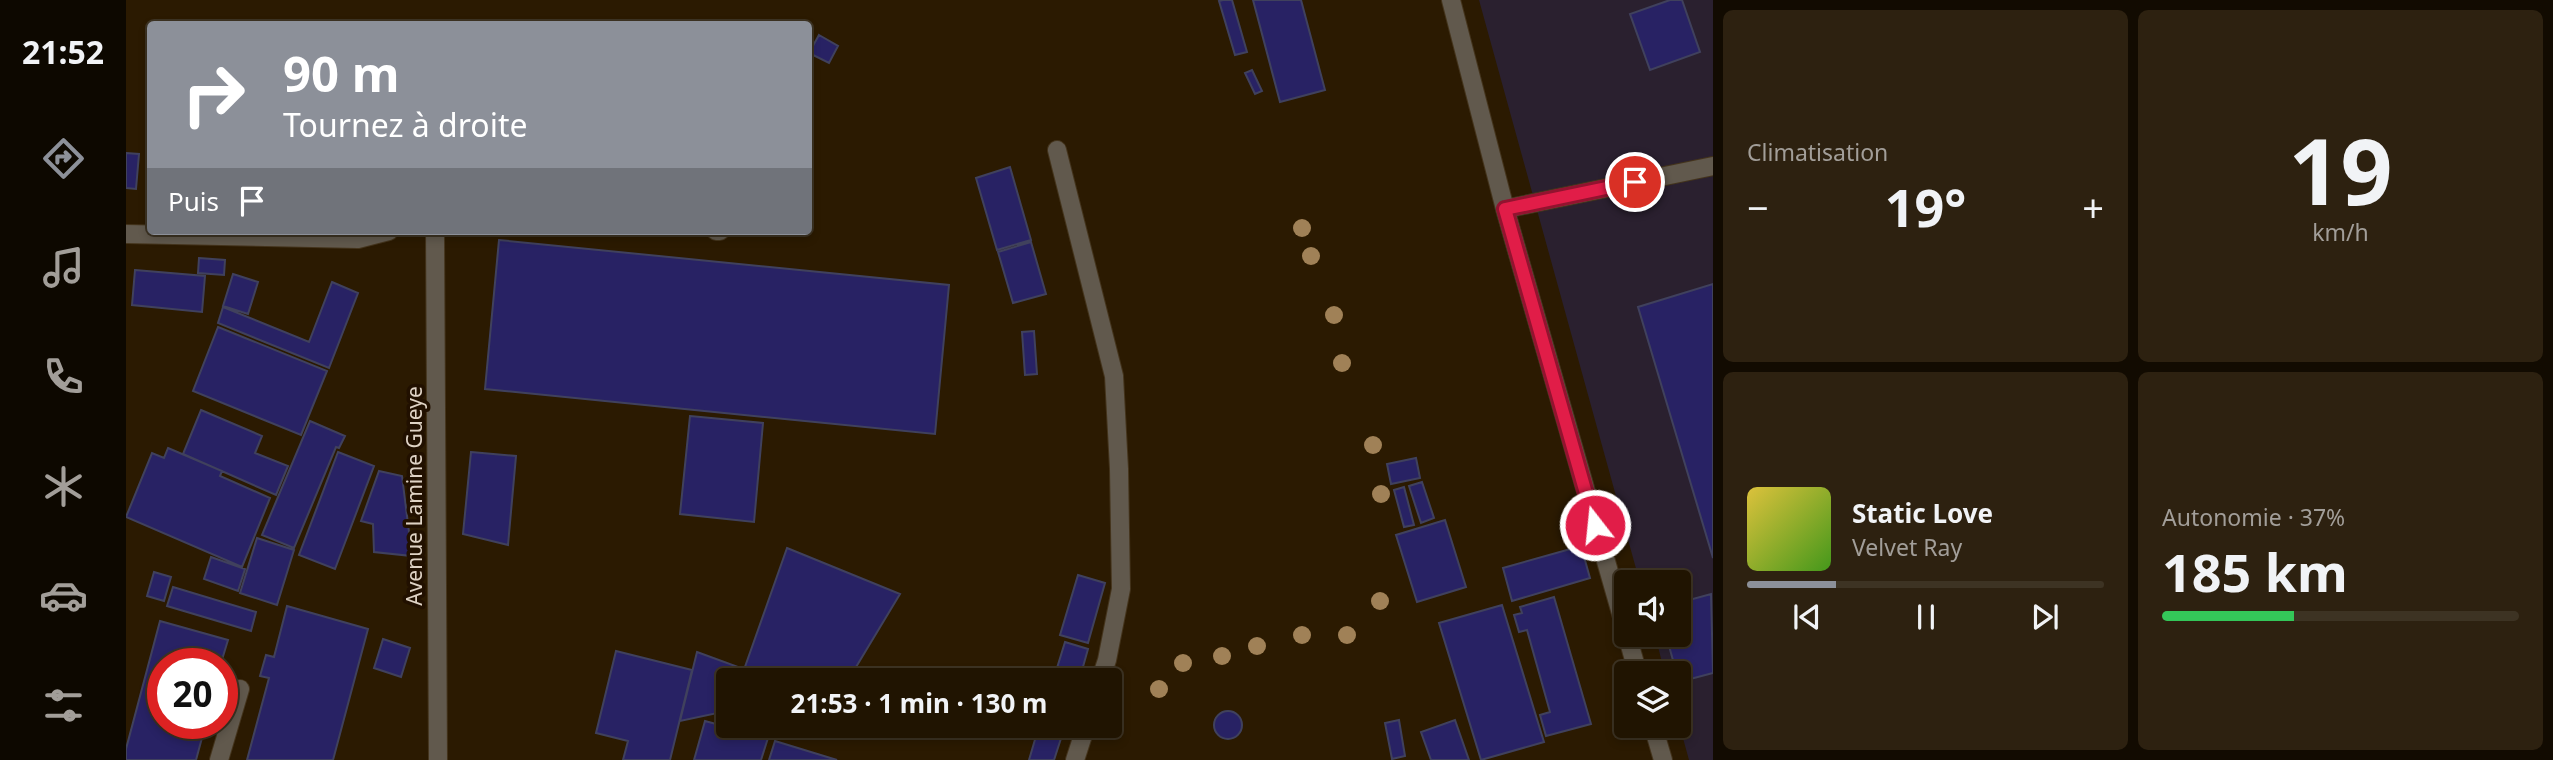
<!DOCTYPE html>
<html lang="fr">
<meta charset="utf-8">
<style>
:root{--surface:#201401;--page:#2d2110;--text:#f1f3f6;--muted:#a29e99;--line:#3d3323;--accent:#8c9099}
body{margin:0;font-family:"Noto Sans",sans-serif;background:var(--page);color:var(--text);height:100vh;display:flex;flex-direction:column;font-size:26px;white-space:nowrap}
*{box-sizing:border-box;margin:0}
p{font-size:23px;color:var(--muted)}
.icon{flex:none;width:38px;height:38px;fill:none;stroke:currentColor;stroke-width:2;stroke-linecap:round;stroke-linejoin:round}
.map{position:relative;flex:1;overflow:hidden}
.sheet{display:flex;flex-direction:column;gap:10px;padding:10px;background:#120b01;width:840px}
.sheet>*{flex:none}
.guide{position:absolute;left:21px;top:21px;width:665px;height:214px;border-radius:7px;box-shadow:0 4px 10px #0003,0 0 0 2px var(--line);background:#8c9099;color:#fff;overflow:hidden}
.controls{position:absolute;left:1488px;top:570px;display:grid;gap:14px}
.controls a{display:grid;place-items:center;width:77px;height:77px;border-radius:7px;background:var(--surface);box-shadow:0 4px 10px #0003,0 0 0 2px var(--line);font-size:35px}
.speed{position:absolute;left:21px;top:648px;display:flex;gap:14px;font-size:35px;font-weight:700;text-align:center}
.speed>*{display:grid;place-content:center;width:91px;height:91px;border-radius:50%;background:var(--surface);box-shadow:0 4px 10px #0003,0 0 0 2px var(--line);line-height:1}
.speed .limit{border:10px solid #d22;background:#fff;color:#111}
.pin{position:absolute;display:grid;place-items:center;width:60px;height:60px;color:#fff;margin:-30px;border:4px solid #fff;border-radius:50%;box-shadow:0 2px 7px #0007}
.me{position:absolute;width:77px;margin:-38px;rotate:344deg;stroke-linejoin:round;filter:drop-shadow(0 0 5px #0008)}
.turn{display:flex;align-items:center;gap:24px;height:147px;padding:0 21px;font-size:32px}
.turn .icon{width:91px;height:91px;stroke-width:2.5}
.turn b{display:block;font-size:49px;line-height:60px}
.then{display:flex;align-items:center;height:66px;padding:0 21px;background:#0003;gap:14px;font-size:26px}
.big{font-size:52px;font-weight:700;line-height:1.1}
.sheet .card{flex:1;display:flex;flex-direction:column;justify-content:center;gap:10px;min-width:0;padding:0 24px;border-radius:10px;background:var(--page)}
.sheet .dial{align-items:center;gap:0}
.dial b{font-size:91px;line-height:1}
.song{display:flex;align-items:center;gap:21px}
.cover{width:84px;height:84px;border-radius:10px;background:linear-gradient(135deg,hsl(50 70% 55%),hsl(100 70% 35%))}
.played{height:7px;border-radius:4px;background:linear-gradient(90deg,var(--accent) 25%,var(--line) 25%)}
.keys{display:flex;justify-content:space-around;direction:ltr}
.heat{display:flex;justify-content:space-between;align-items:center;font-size:38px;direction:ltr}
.charge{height:10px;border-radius:5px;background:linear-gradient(90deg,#34c759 37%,var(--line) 0)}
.sheet .tiles{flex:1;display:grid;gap:10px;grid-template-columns:repeat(2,1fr)}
.trip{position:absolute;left:590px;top:668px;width:406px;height:70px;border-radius:7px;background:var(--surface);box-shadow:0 4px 10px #0003,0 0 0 2px var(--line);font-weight:700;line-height:70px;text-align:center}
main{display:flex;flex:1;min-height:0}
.tab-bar{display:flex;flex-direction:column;width:126px;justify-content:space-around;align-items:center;background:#0d0800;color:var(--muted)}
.tab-bar .icon{width:49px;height:49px}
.tab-bar .active{color:var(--accent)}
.tab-bar b{font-size:32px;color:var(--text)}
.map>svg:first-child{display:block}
.industrial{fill:#2a202f}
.building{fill:#282264;stroke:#40415d;stroke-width:2}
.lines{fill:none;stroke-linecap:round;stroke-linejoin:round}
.minor-casing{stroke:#44341c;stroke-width:20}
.minor{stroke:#61594d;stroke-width:18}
.tree{fill:#a08157}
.route-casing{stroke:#92132f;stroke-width:18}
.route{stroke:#e11d48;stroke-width:12}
.labels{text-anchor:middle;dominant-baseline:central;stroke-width:7;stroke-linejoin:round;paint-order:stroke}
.street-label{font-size:21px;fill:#dfd3c5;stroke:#211000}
</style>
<main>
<nav class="tab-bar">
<b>21:52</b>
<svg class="icon active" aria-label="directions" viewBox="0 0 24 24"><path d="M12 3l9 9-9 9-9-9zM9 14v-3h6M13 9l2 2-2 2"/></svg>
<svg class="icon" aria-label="music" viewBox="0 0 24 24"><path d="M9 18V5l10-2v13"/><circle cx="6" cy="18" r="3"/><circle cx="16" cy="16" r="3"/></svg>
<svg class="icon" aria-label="phone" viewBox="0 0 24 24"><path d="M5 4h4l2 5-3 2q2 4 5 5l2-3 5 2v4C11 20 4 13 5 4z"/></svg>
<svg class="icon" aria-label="climate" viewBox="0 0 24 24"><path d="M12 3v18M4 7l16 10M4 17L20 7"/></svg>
<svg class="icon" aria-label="car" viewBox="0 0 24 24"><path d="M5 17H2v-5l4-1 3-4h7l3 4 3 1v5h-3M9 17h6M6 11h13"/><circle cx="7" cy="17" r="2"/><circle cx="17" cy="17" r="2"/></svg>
<svg class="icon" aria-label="filters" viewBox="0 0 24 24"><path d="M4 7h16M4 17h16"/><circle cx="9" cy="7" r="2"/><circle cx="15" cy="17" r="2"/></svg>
</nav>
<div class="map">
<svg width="1587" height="760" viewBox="0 0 1587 760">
<rect width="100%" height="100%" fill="#2b1a01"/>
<path class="industrial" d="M1353 0H1587V760H1563L1552 720V674H1539L1529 635H1552V583H1514Z"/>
<path class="building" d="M1097 0H1106L1121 52 1109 55 1093 1Z
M1127 0H1175L1199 90 1154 102Z
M1544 0H1556L1574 52 1524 70 1504 14Z
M693 35 712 46 703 63 683 53Z
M1126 70 1136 91 1129 94 1119 73Z
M0 153 13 154 10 189 0 188Z
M884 167 905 240 871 250 850 178Z
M373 240 823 285 809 434 359 389Z
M905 242 920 294 887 303 872 252Z
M73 258 99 260 98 275 72 273Z
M9 270 79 276 76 312 6 305Z
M107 274 132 282 122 314 97 306Z
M206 282 232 293 203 368 92 323 97 307 183 342Z
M1587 284V558L1512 307Z
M92 327 201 371 175 435 67 391Z
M908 331 911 374 899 375 896 332Z
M75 410 136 436 129 453 162 466 150 495 57 454Z
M564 416 637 423 628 522 554 514Z
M184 421 219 436 213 448 210 447 168 548 136 535Z
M42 448 96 471 94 476 144 498 116 567 0 517 26 453 38 458Z
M212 452 248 466 209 569 173 555Z
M345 452 390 456 382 545 337 534Z
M1290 458 1294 478 1265 484 1261 464Z
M253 471 276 476 286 556 248 552 247 524 235 521Z
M1296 482 1308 518 1295 523 1283 486Z
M1278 487 1288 525 1278 527 1268 490Z
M1319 520 1340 587 1291 602 1270 535Z
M131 538 168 550 151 605 114 593Z
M1455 546 1464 578 1386 601 1377 568Z
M661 548 774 594 727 672 713 681H614Z
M85 557 119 569 112 591 78 579Z
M28 572 45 577 38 601 21 596Z
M952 575 979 583 962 643 934 635Z
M47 587 130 612 125 631 41 606Z
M1585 594 1587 673 1553 682 1540 635H1552V603Z
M1428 597 1465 724 1420 736 1414 715 1424 712 1401 630 1393 632 1388 615 1396 613 1394 607Z
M1376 605 1418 742 1355 760 1313 623Z
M161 606 242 629 207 760H121L143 678 134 676 140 655 148 657Z
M34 621 102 640 95 663H37V723H80L70 760H0V749Z
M257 639 284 648 275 677 248 668Z
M939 642 962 649 953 681H927Z
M490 651 566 670 544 760H497L502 741 470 733Z
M571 652 615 668 611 681H602L601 711 554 721Z
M1088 725a14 14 0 1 1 28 0a14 14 0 1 1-28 0Z
M1273 720 1279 756 1266 759 1259 723Z
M1329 720 1343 760H1305L1295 732Z
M579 721 642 738 635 760H568Z
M913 726H939L928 760H903Z
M649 741 711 760H643Z"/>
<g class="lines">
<defs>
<path id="minor" d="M1325 0 1379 209 1500 631
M931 150 988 376 993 469 995 589 981 660 974 681
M1379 209 1587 166
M309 231 312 760
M590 231H594
M0 234 232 239 263 231
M1501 635 1512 674
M1527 726 1537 760
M93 760 114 689
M949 760 960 726"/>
</defs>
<use href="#minor" class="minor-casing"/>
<use href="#minor" class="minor"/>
</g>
<g class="tree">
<circle cx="1176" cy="228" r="9"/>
<circle cx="1185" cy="256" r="9"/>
<circle cx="1208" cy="315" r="9"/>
<circle cx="1216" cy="363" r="9"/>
<circle cx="1247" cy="445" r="9"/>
<circle cx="1255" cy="494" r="9"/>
<circle cx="1254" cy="601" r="9"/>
<circle cx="1176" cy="635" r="9"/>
<circle cx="1221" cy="635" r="9"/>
<circle cx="1131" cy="646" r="9"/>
<circle cx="1096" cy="656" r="9"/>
<circle cx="1057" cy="663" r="9"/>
<circle cx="1033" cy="689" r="9"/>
</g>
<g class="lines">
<defs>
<path id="route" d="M1469 525 1379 209 1509 182"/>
</defs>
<use href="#route" class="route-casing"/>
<use href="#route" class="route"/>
</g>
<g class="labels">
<g class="street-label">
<text transform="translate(288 496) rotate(-90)">Avenue Lamine Gueye</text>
</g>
</g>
</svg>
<div class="controls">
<a><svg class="icon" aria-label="sound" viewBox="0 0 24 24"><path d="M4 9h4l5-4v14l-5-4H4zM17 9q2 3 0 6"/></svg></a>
<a><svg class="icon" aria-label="layers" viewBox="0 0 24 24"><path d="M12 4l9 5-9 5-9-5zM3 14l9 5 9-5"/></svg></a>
</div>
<div class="speed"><div class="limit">20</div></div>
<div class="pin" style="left:1509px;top:182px;background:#d93025"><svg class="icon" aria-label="arrive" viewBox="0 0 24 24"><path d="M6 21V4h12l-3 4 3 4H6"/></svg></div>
<svg class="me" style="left:1469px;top:525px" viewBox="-20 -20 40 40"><circle r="17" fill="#e11d48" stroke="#fff" stroke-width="3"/><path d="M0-11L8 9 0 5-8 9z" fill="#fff"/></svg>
<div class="trip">21:53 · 1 min · 130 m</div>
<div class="guide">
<div class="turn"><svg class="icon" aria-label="right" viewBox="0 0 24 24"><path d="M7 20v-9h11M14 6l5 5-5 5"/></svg><div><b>90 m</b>Tournez à droite</div></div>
<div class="then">Puis<svg class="icon" aria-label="arrive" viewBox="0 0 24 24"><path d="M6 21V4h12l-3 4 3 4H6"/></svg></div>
</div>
</div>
<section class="sheet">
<div class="tiles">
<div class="card"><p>Climatisation</p>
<div class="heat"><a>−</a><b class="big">19°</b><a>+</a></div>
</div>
<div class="card dial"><b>19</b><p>km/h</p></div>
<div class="card">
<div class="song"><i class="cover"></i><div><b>Static Love</b><p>Velvet Ray</p></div></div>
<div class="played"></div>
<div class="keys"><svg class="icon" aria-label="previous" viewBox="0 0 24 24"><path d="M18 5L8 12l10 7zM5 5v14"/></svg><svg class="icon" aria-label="pause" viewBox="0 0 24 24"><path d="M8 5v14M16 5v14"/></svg><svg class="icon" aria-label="next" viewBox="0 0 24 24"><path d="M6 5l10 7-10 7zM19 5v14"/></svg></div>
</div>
<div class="card"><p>Autonomie · 37%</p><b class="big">185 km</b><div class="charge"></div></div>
</div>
</section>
</main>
